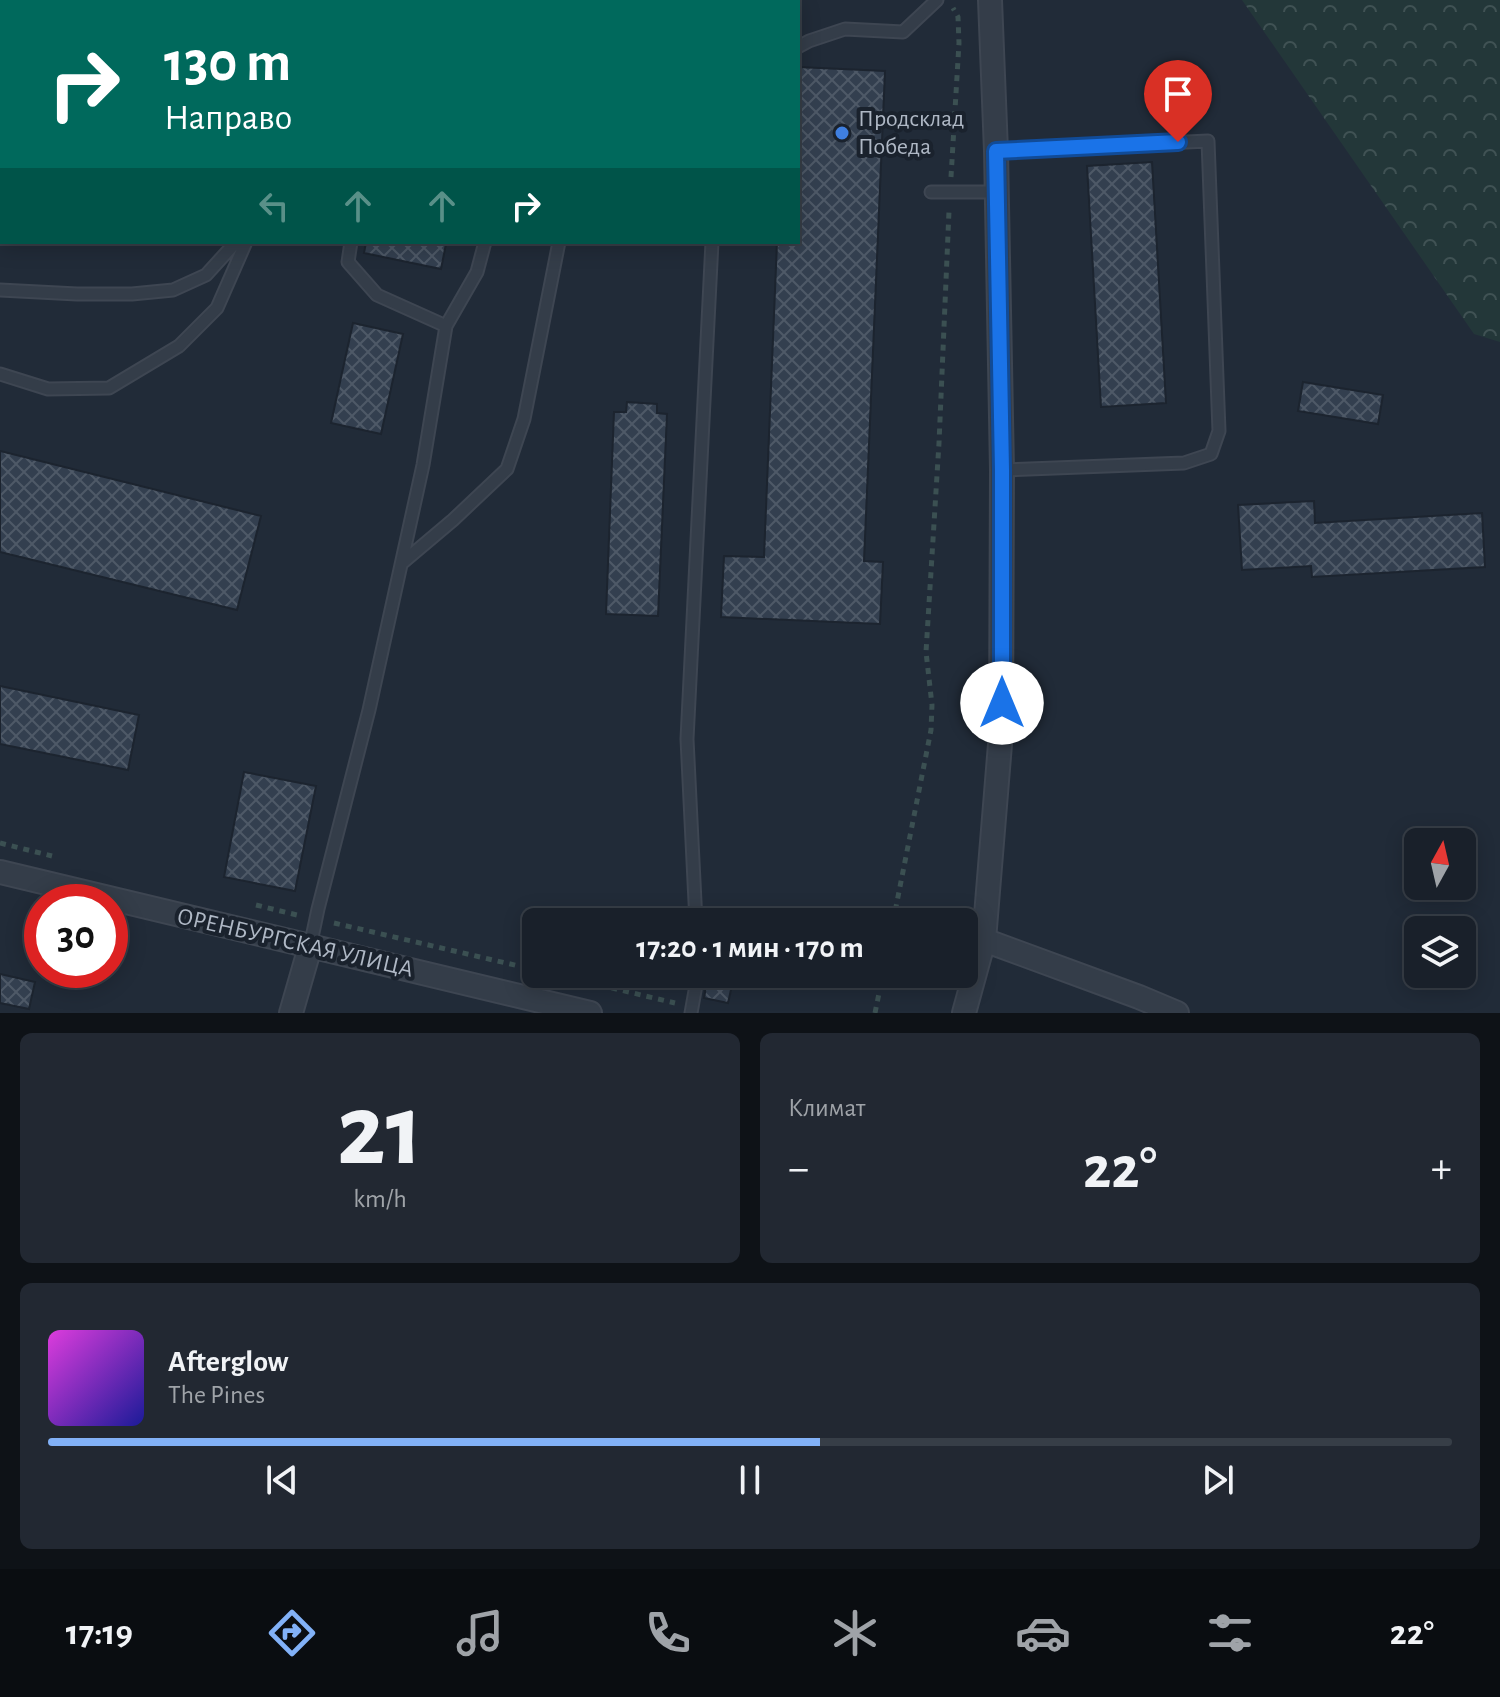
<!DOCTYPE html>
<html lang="ru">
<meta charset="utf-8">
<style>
:root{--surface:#19202a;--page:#222832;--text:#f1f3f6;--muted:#9fa3a8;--line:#373e47;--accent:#82b1f7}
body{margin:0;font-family:"Alegreya Sans",sans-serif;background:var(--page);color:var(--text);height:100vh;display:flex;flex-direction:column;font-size:30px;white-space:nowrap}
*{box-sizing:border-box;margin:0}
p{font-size:26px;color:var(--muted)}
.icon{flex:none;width:44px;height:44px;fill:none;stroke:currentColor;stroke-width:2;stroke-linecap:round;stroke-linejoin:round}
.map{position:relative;height:1013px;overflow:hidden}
.side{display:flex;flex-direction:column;gap:20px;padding:20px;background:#0e1217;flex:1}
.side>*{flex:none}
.hud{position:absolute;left:0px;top:0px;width:800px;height:244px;box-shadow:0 4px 20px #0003,0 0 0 2px var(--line);background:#00695c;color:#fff;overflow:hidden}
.needle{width:52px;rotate:8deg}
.tools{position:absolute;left:1404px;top:828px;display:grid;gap:16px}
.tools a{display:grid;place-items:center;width:72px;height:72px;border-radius:12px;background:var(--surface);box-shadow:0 4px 20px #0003,0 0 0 2px var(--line);font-size:40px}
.speed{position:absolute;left:24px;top:884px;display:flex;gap:16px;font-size:40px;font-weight:700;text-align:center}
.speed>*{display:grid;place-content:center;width:104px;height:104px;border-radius:50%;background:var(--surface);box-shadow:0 4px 20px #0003,0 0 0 2px var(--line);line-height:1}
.speed .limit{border:12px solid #d22;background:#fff;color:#111}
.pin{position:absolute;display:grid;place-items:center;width:68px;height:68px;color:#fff;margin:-82px -34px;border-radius:50% 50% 50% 0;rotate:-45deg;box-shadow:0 0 8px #0007}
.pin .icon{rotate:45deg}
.me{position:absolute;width:88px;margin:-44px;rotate:0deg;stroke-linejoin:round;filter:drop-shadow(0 0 6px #0008)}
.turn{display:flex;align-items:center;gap:28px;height:168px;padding:0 32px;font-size:36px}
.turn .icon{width:104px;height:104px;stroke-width:2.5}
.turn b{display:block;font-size:56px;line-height:68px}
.lanes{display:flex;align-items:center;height:76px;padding:0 32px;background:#0003;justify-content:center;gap:40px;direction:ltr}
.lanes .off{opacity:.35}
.big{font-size:60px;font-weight:700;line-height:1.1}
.side .tile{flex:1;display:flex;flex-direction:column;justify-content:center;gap:12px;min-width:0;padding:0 28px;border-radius:12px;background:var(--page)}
.side .dial{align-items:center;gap:0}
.dial b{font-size:104px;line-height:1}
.song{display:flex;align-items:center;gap:24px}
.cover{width:96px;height:96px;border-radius:12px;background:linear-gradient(135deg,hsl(300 70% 55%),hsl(240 70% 35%))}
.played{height:8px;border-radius:4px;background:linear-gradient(90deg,var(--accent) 55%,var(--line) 55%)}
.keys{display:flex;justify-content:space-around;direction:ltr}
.heat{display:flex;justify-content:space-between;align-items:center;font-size:44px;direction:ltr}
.side .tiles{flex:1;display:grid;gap:20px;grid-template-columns:1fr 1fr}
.tile:last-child{grid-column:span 2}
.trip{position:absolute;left:522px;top:908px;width:456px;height:80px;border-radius:12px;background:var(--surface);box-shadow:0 4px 20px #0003,0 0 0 2px var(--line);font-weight:700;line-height:80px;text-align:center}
.tab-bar{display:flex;height:128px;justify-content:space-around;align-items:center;background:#0a0d11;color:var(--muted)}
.tab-bar .icon{width:56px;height:56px}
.tab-bar .on{color:var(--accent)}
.tab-bar b{font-size:36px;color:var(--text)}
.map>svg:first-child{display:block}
.forest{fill:url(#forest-crowns)}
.building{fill:url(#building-cross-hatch);stroke:#1c242f;stroke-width:2}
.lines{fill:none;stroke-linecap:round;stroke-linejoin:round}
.service-casing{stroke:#3e4652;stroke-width:15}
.minor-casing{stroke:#3e4652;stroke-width:26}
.path{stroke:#3b5052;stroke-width:5;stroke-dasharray:6 6;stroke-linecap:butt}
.service{stroke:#343d49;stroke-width:11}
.minor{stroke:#343d49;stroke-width:22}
.route-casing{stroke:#114b97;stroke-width:20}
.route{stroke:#1a73e8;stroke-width:14}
.shop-dot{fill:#3f7fe0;stroke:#1a222d;stroke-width:3}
.labels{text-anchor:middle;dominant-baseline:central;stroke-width:8;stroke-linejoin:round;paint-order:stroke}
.poi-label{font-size:24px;fill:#afb8c5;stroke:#1a222d;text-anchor:start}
.street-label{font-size:24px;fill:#afb8c5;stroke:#1a222d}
</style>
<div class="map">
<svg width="1500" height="1013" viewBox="0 0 1500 1013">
<defs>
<pattern id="forest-crowns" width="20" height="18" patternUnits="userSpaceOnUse" patternTransform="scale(2)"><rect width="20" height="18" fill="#233739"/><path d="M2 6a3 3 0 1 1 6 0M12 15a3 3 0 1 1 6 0" fill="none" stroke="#405254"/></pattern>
<pattern id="building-cross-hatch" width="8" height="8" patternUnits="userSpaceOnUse" patternTransform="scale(2)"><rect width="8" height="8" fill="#333f4f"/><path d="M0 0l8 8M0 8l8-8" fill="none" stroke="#4e5967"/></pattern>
</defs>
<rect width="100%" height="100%" fill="#212b38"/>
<path class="forest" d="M1242 0H1500V342L1474 334Z"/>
<path class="building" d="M798 67 885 71 864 561 883 562 880 624 721 617 724 556 764 557 777 242H798Z
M1152 162 1166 403 1101 407 1087 166Z
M366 242H434L446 244 441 269 364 253Z
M353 323 403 334 381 434 331 423Z
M1303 382 1383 395 1378 424 1298 411Z
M627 402 657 404V413L667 414 658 616 606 614 614 412H626Z
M0 451 261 516 237 610 0 552Z
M1314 501 1315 523 1482 513 1485 567 1312 577 1311 566 1242 570 1238 505Z
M0 686 139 715 128 770 0 744Z
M244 772 316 786 295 891 224 877Z
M0 974 35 982 29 1009 0 1003Z
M708 976 733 981 728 1003 704 998Z"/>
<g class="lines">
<defs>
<path id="service" d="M324 2 325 0
M798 47 809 41 845 29 903 32 937 0
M996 151 1208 141 1219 431 1211 454 1184 463 1002 470
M931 192H997
M351 242 348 262 377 295 446 326
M0 290 77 294H132L173 290 206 275 236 242
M0 374 48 389 109 388 179 346 217 308 246 242
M402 563 453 520 507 469 524 419 559 242
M696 922 687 739 712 242
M310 947 318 909 369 710 423 465 446 326 477 272 485 242
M691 1013 698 974"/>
<path id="minor" d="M0 872 590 1013
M984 940 1139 997 1177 1013
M291 1013 310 947
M964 1013 984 940 1001 732 1002 470 996 151 990 0"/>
</defs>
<use href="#service" class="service-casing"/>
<use href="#minor" class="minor-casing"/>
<path class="path" d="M951 177 959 43 958 17 953 8
M0 843 52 856
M256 905 301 916
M893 922 931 730 932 705 926 652 939 443 949 211
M334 923 536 970
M553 974 675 1003
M875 1013 883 974"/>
<use href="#service" class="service"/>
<use href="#minor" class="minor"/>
</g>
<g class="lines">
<defs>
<path id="route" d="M1002 703V470L996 151 1178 142"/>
</defs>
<use href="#route" class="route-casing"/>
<use href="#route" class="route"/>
</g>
<circle class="shop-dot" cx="842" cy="133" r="8"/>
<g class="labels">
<g class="poi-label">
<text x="858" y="119">Продсклад<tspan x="858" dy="28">Победа</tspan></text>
</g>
<g class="street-label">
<text transform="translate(295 943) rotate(13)">ОРЕНБУРГСКАЯ УЛИЦА</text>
</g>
</g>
</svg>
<div class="tools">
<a><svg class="needle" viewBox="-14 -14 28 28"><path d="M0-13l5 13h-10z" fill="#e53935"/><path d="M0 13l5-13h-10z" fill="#9fa3a8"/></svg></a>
<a><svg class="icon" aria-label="layers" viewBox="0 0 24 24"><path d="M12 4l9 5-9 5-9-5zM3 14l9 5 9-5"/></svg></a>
</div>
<div class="speed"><div class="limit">30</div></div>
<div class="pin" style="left:1178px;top:142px;background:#d93025"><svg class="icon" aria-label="arrive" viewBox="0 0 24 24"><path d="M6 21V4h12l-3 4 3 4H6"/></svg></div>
<svg class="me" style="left:1002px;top:703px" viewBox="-20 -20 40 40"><circle r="19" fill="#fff"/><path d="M0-13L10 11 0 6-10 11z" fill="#1a73e8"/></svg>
<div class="trip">17:20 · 1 мин · 170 m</div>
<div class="hud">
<div class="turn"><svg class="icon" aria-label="right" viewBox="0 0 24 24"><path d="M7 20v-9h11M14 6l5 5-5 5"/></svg><div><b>130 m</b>Направо</div></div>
<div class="lanes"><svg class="icon off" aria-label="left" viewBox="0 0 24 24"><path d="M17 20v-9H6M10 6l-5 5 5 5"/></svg><svg class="icon off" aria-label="ahead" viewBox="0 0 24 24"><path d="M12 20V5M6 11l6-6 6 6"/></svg><svg class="icon off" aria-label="ahead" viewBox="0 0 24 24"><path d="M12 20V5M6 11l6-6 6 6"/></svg><svg class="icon" aria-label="right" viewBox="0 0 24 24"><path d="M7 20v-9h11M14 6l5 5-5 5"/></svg></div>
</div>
</div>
<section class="side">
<div class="tiles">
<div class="tile dial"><b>21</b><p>km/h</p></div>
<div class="tile"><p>Климат</p>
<div class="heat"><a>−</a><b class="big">22°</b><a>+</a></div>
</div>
<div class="tile">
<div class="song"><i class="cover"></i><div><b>Afterglow</b><p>The Pines</p></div></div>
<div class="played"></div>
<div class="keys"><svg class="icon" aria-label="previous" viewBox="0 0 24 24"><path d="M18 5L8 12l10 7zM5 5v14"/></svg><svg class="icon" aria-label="pause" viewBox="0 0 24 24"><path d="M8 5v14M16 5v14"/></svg><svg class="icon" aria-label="next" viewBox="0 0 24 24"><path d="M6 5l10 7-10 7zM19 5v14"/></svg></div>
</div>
</div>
</section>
<nav class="tab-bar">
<b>17:19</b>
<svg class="icon on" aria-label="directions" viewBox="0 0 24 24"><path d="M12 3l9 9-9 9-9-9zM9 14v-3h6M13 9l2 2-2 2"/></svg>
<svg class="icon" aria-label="music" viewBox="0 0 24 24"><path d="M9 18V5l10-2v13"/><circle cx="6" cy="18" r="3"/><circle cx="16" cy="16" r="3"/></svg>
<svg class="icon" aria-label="phone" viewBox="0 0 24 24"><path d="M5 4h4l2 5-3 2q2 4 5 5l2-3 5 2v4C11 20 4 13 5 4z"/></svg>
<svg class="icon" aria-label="climate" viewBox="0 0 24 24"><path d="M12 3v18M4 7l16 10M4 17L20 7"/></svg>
<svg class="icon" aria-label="car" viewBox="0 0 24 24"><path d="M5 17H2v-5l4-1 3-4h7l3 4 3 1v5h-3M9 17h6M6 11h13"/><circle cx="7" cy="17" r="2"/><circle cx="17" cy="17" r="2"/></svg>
<svg class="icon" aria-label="filters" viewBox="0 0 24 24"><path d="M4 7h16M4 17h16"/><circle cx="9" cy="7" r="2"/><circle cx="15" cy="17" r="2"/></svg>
<b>22°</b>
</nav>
